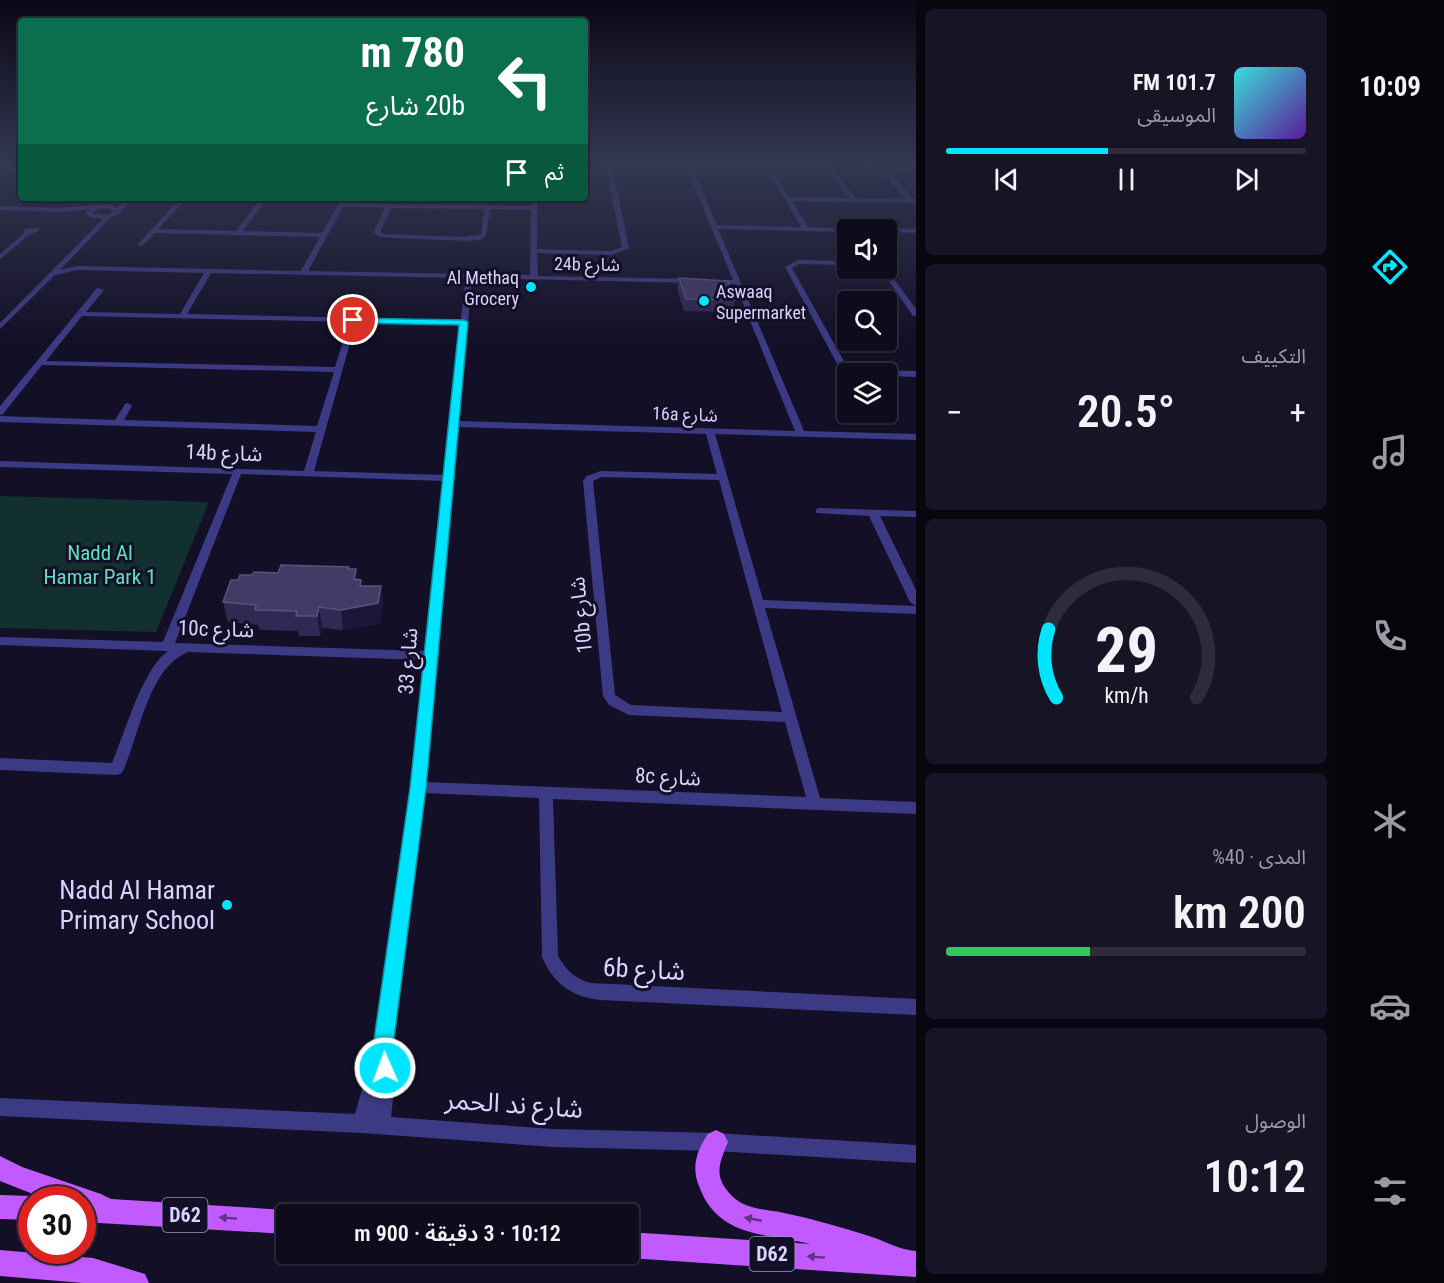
<!DOCTYPE html>
<html lang="ar">
<meta charset="utf-8">
<style>
:root{--surface:#0e0b1c;--page:#171425;--text:#f1f3f6;--muted:#9b9ba3;--line:#2e2b3b;--accent:#00e5ff}
body{margin:0;font-family:"Roboto Condensed","Noto Sans Arabic",sans-serif;background:var(--page);color:var(--text);direction:rtl;height:100vh;display:flex;flex-direction:column;font-size:22px;white-space:nowrap}
*{box-sizing:border-box;margin:0}
p{font-size:20px;color:var(--muted)}
.icon{flex:none;width:33px;height:33px;fill:none;stroke:currentColor;stroke-width:2;stroke-linecap:round;stroke-linejoin:round}
.map{position:relative;flex:1;overflow:hidden;direction:ltr}
.panel{display:flex;flex-direction:column;gap:9px;padding:9px;background:#08060f;width:420px}
.panel>*{flex:none}
.top-card{position:absolute;left:18px;top:18px;width:570px;height:183px;border-radius:6px;box-shadow:0 2px 4px #0004,0 0 0 2px var(--line);direction:rtl;background:#0b6e4f;color:#fff;overflow:hidden}
.tools{position:absolute;left:837px;top:219px;display:grid;gap:12px}
.tools a{display:grid;place-items:center;width:60px;height:60px;border-radius:6px;background:var(--surface);box-shadow:0 2px 4px #0004,0 0 0 2px var(--line);font-size:30px}
.speed{position:absolute;left:18px;top:1186px;display:flex;gap:12px;font-size:30px;font-weight:700;text-align:center}
.speed>*{display:grid;place-content:center;width:78px;height:78px;border-radius:50%;background:var(--surface);box-shadow:0 2px 4px #0004,0 0 0 2px var(--line);line-height:1}
.speed .limit{border:9px solid #d22;background:#fff;color:#111}
.pin{position:absolute;display:grid;place-items:center;width:51px;height:51px;color:#fff;margin:-26px;border:3px solid #fff;border-radius:50%;box-shadow:0 2px 6px #0007}
.me{position:absolute;width:66px;margin:-33px;rotate:358deg;stroke-linejoin:round;filter:drop-shadow(0 0 4px #0008)}
.turn{display:flex;align-items:center;gap:21px;height:126px;padding:0 24px;font-size:27px}
.turn .icon{width:78px;height:78px;stroke-width:2.5}
.turn b{display:block;font-size:42px;line-height:51px}
.then{display:flex;align-items:center;height:57px;padding:0 24px;background:#0003;gap:12px;font-size:22px}
.big{font-size:45px;font-weight:600;line-height:1.1}
.panel .widget{flex:1;display:flex;flex-direction:column;justify-content:center;gap:9px;min-width:0;padding:0 21px;border-radius:9px;background:var(--page)}
.panel .dial{align-items:center;gap:0}
.dial svg{height:156px;overflow:visible;fill:none;stroke:var(--line);stroke-width:7;stroke-linecap:round;text-anchor:middle}
.dial text{fill:var(--text);stroke:none}
.song{display:flex;align-items:center;gap:18px}
.cover{width:72px;height:72px;border-radius:9px;background:linear-gradient(135deg,hsl(180 70% 55%),hsl(270 70% 35%))}
.played{height:6px;border-radius:3px;background:linear-gradient(90deg,var(--accent) 45%,var(--line) 45%)}
.keys{display:flex;justify-content:space-around;direction:ltr}
.heat{display:flex;justify-content:space-between;align-items:center;font-size:33px;direction:ltr}
.charge{height:9px;border-radius:4px;background:linear-gradient(90deg,#34c759 40%,var(--line) 0)}
.trip{position:absolute;left:276px;top:1204px;width:363px;height:60px;border-radius:6px;background:var(--surface);box-shadow:0 2px 4px #0004,0 0 0 2px var(--line);font-weight:600;line-height:60px;text-align:center;direction:rtl}
main{display:flex;flex:1;min-height:0}
.dock{display:flex;flex-direction:column;width:108px;justify-content:space-around;align-items:center;background:#06040b;color:var(--muted)}
.dock .icon{width:42px;height:42px}
.dock .selected{color:var(--accent)}
.dock b{font-size:27px;color:var(--text)}
.map>svg:first-child{display:block}
.green{fill:#12302f}
.lines{fill:none;stroke-linecap:round;stroke-linejoin:round}
.minor{fill:#3d3a85;fill-rule:evenodd}
.major{fill:#c25bff;fill-rule:evenodd}
.wall{fill:#312854}
.shaded-wall{fill:#1d163a}
.building{fill:#433a66;stroke:#5a527e;stroke-width:1.5}
.oneway{fill:#623188}
.route{fill:#00e5ff;stroke:#0095a6;stroke-width:1.5}
.poi-dot{fill:#00e5ff;stroke:#130f26;stroke-width:2}
.labels{text-anchor:middle;dominant-baseline:central;stroke-width:6;stroke-linejoin:round;paint-order:stroke}
.far-street-label{font-size:18px;fill:#d9d4ff;stroke:#130f26}
.far-poi-label{font-size:18px;fill:#d9d4ff;stroke:#130f26;text-anchor:end}
.shield{fill:#130f26;stroke:#9e99be;stroke-width:1.5}
.shield-label{font-size:20px;font-weight:bold;fill:#d9d4ff}
.street-label{font-size:21px;fill:#d9d4ff;stroke:#130f26}
.park-label{font-size:21px;fill:#5fe0c0;stroke:#130f26}
.near-poi-label{font-size:26px;fill:#d9d4ff;stroke:#130f26;text-anchor:end}
.near-street-label{font-size:26px;fill:#d9d4ff;stroke:#130f26}
</style>
<main>
<nav class="dock">
<b>10:09</b>
<svg class="icon selected" aria-label="directions" viewBox="0 0 24 24"><path d="M12 3l9 9-9 9-9-9zM9 14v-3h6M13 9l2 2-2 2"/></svg>
<svg class="icon" aria-label="music" viewBox="0 0 24 24"><path d="M9 18V5l10-2v13"/><circle cx="6" cy="18" r="3"/><circle cx="16" cy="16" r="3"/></svg>
<svg class="icon" aria-label="phone" viewBox="0 0 24 24"><path d="M5 4h4l2 5-3 2q2 4 5 5l2-3 5 2v4C11 20 4 13 5 4z"/></svg>
<svg class="icon" aria-label="climate" viewBox="0 0 24 24"><path d="M12 3v18M4 7l16 10M4 17L20 7"/></svg>
<svg class="icon" aria-label="car" viewBox="0 0 24 24"><path d="M5 17H2v-5l4-1 3-4h7l3 4 3 1v5h-3M9 17h6M6 11h13"/><circle cx="7" cy="17" r="2"/><circle cx="17" cy="17" r="2"/></svg>
<svg class="icon" aria-label="filters" viewBox="0 0 24 24"><path d="M4 7h16M4 17h16"/><circle cx="9" cy="7" r="2"/><circle cx="15" cy="17" r="2"/></svg>
</nav>
<section class="panel">
<div class="widget">
<div class="song"><i class="cover"></i><div><b>101.7 FM</b><p>الموسيقى</p></div></div>
<div class="played"></div>
<div class="keys"><svg class="icon" aria-label="previous" viewBox="0 0 24 24"><path d="M18 5L8 12l10 7zM5 5v14"/></svg><svg class="icon" aria-label="pause" viewBox="0 0 24 24"><path d="M8 5v14M16 5v14"/></svg><svg class="icon" aria-label="next" viewBox="0 0 24 24"><path d="M6 5l10 7-10 7zM19 5v14"/></svg></div>
</div>
<div class="widget"><p>التكييف</p>
<div class="heat"><a>−</a><b class="big">20.5°</b><a>+</a></div>
</div>
<div class="widget dial"><svg viewBox="0 0 100 80">
<path d="M14 69A42 42 0 1 1 86 69"/>
<path d="M14 69A42 42 0 0 1 10 34" stroke="#00e5ff"/>
<text x="50" y="56" font-size="32" font-weight="700">29</text>
<text x="50" y="72" font-size="11">km/h</text>
</svg></div>
<div class="widget"><p>المدى · 40%</p><b class="big">200 km</b><div class="charge"></div></div>
<div class="widget"><p>الوصول</p><b class="big">10:12</b></div>
</section>
<div class="map">
<svg width="916" height="1283" viewBox="0 0 916 1283">
<rect width="100%" height="100%" fill="#130f26"/>
<path class="green" d="M0 496 209 502 156 632 0 628Z"/>
<g class="lines">
<path class="minor" d="M605 162H611L629 248 612 255 537 253 538 276 694 279 698 281 694 283 472 278 459 421 795 431 735 284H711L707 282 711 280H733L684 162H690L717 225 801 227 763 162H767L789 197 849 198 824 165 804 164 802 162 916 166V170L886 168 913 199H916V203L792 201 808 227 865 230H848V232L718 229 804 431 916 434V440L715 434 763 600 916 606V614L765 608 820 798 916 802V814L553 799 558 956C566 970 575 979 591 983L916 999V1015L600 1000C572 997 553 983 542 957L539 798 423 793 391 1048 394 1090 391 1117 553 1129 716 1133 916 1145V1163L716 1151 553 1147 362 1133 0 1116V1098L355 1114 374 1047 421 709 424 660 188 652C147 669 140 736 122 773L117 775 0 770V758L112 763C125 733 142 669 168 651L0 645V637L163 642 232 474 0 467V461L304 471 316 432 0 422V416L115 420 125 404 128 403 132 406 124 420 317 426 334 372 42 365 3 414 0 415V406L97 288 104 290 86 312 180 314 204 273 77 270 55 275 0 329V323L103 219 89 217 86 212 89 209 62 212 0 210V206L56 208 109 204 117 208 126 198H132L121 212 110 218 60 270 77 266 301 271 320 237 155 233 142 246H138V244L181 198H187L158 229 236 231 261 198H267L243 231 322 233 342 198 347 199 345 203 531 206V198H537V249L611 251 622 247ZM830 165 879 168 906 199 855 198ZM343 207H385L374 232 379 237 465 241 479 240 486 236 490 209 531 210 530 275 308 271ZM108 208 114 211 107 215 93 214 92 213 98 209ZM391 208 484 209 481 234 465 237 383 234 380 232ZM211 273 465 278 461 320 187 314ZM82 316 349 322 335 367 46 361ZM356 322 460 324 444 475 314 471ZM458 427 706 434 717 474 601 471 587 476 583 481 603 696 609 705 629 715 785 722 806 797 425 782 433 709 436 656ZM241 474 443 481 424 651 175 643ZM602 477 719 480 782 712 631 705 615 695 593 481Z
M0 168 21 169V173L0 172Z
M39 228V230L28 236 0 259V254L23 234 25 229Z
M886 228 916 229V233L886 232V230H883Z
M798 260 848 261V265L799 264 792 268 846 365 858 370 916 371V377L886 376V374H853L840 369 785 267Z
M880 268H886L916 309V316H913Z
M820 508 916 511V517L880 516 916 590V606L910 602 869 516 816 513V509Z"/>
<path class="major" d="M716 1130 724 1134 728 1142C719 1164 713 1177 732 1196 746 1210 766 1209 784 1213 813 1219 841 1227 869 1236 885 1241 900 1250 916 1251V1277L628 1258 619 1254H628V1232L811 1244C765 1233 718 1238 699 1186 691 1167 697 1150 708 1134Z
M0 1156 22 1167 101 1194 111 1199 286 1210 296 1215H286V1234L82 1222V1200H48L0 1181Z
M0 1195 32 1196 41 1200H32V1220L0 1219Z
M0 1250 93 1258 145 1274 149 1283H83L0 1276Z"/>
</g>
<path class="wall" d="M679 278 735 300 732 312 684 311 677 289Z
M349 569H356L357 580H361L362 586H381L383 606 380 623 343 630 322 628 320 636H299L298 631 260 630 258 625 228 622 223 602 238 580 252 575Z"/>
<path class="shaded-wall" d="M356 569 358 589 354 579Z
M381 586 383 606 380 623 343 630 341 610Z
M319 607 322 628 320 636 317 616Z"/>
<path class="building" d="M679 278 728 281 735 300 686 299Z
M281 565 349 567 348 569H356L354 579 361 580 360 586H381L378 603 341 610 319 607 317 616H296L297 611 255 610 256 605 223 602 231 580H238L240 575H252L254 572 278 573Z"/>
<defs><path id="oneway-solid" d="M-6-.8H1V-3.2L6.5 0L1 3.2V.8H-6Z" transform="scale(1.5)"/></defs>
<g class="oneway">
<use href="#oneway-solid" transform="translate(228 1218) rotate(-176)"/>
<use href="#oneway-solid" transform="translate(753 1219) rotate(-169)"/>
<use href="#oneway-solid" transform="translate(816 1257) rotate(-176)"/>
</g>
<linearGradient id="sky" x2="0" y2="1"><stop stop-color="#0a0815"/><stop offset="0.48" stop-color="#333752"/><stop offset="1" stop-color="#333752" stop-opacity="0"/></linearGradient>
<rect width="916" height="341" fill="url(#sky)"/>
<path class="route" d="M350 318 464 320 468 322 426 788 393 1047 395 1068 393 1075 385 1078 378 1075 373 1047 410 788 459 325 353 323 350 322Z"/>
<g class="poi-dot">
<circle cx="531" cy="287" r="6"/>
<circle cx="704" cy="301" r="6"/>
<circle cx="227" cy="905" r="6"/>
</g>
<g class="labels">
<g class="far-street-label">
<text transform="translate(587 264) rotate(1)">24b شارع</text>
<text transform="translate(685 414) rotate(2)">16a شارع</text>
</g>
<g class="far-poi-label">
<text x="519" y="277">Al Methaq<tspan x="519" dy="21">Grocery</tspan></text>
<text x="716" y="291" text-anchor="start">Aswaaq<tspan x="716" dy="21">Supermarket</tspan></text>
</g>
<g class="shield">
<rect x="162.5" y="1198" width="45" height="34" rx="4.5"/>
<rect x="749.5" y="1237" width="45" height="34" rx="4.5"/>
</g>
<g class="shield-label">
<text x="185" y="1215">D62</text>
<text x="772" y="1254">D62</text>
</g>
<g class="street-label">
<text transform="translate(224 453) rotate(2)">14b شارع</text>
<text transform="translate(581 615) rotate(-96)">10b شارع</text>
<text transform="translate(216 629) rotate(2)">10c شارع</text>
<text transform="translate(408 661) rotate(-86)">شارع 33</text>
<text transform="translate(668 777) rotate(3)">8c شارع</text>
</g>
<g class="park-label">
<text x="100" y="553">Nadd Al<tspan x="100" dy="24">Hamar Park 1</tspan></text>
</g>
<g class="near-poi-label">
<text x="215" y="890">Nadd Al Hamar<tspan x="215" dy="30">Primary School</tspan></text>
</g>
<g class="near-street-label">
<text transform="translate(644 969) rotate(3)">6b شارع</text>
<text transform="translate(514 1104) rotate(4)">شارع ند الحمر</text>
</g>
</g>
</svg>
<div class="tools">
<a><svg class="icon" aria-label="sound" viewBox="0 0 24 24"><path d="M4 9h4l5-4v14l-5-4H4zM17 9q2 3 0 6"/></svg></a>
<a><svg class="icon" aria-label="search" viewBox="0 0 24 24"><circle cx="10" cy="10" r="6"/><path d="M15 15l6 6"/></svg></a>
<a><svg class="icon" aria-label="layers" viewBox="0 0 24 24"><path d="M12 4l9 5-9 5-9-5zM3 14l9 5 9-5"/></svg></a>
</div>
<div class="speed"><div class="limit">30</div></div>
<div class="pin" style="left:353px;top:320px;background:#d93025"><svg class="icon" aria-label="arrive" viewBox="0 0 24 24"><path d="M6 21V4h12l-3 4 3 4H6"/></svg></div>
<svg class="me" style="left:385px;top:1068px" viewBox="-20 -20 40 40"><circle r="17" fill="#00e5ff" stroke="#fff" stroke-width="3"/><path d="M0-11L8 9 0 5-8 9z" fill="#fff"/></svg>
<div class="trip">10:12 · 3 دقيقة · 900 m</div>
<div class="top-card">
<div class="turn"><svg class="icon" aria-label="left" viewBox="0 0 24 24"><path d="M17 20v-9H6M10 6l-5 5 5 5"/></svg><div><b>780 m</b>20b شارع</div></div>
<div class="then">ثم<svg class="icon" aria-label="arrive" viewBox="0 0 24 24"><path d="M6 21V4h12l-3 4 3 4H6"/></svg></div>
</div>
</div>
</main>
